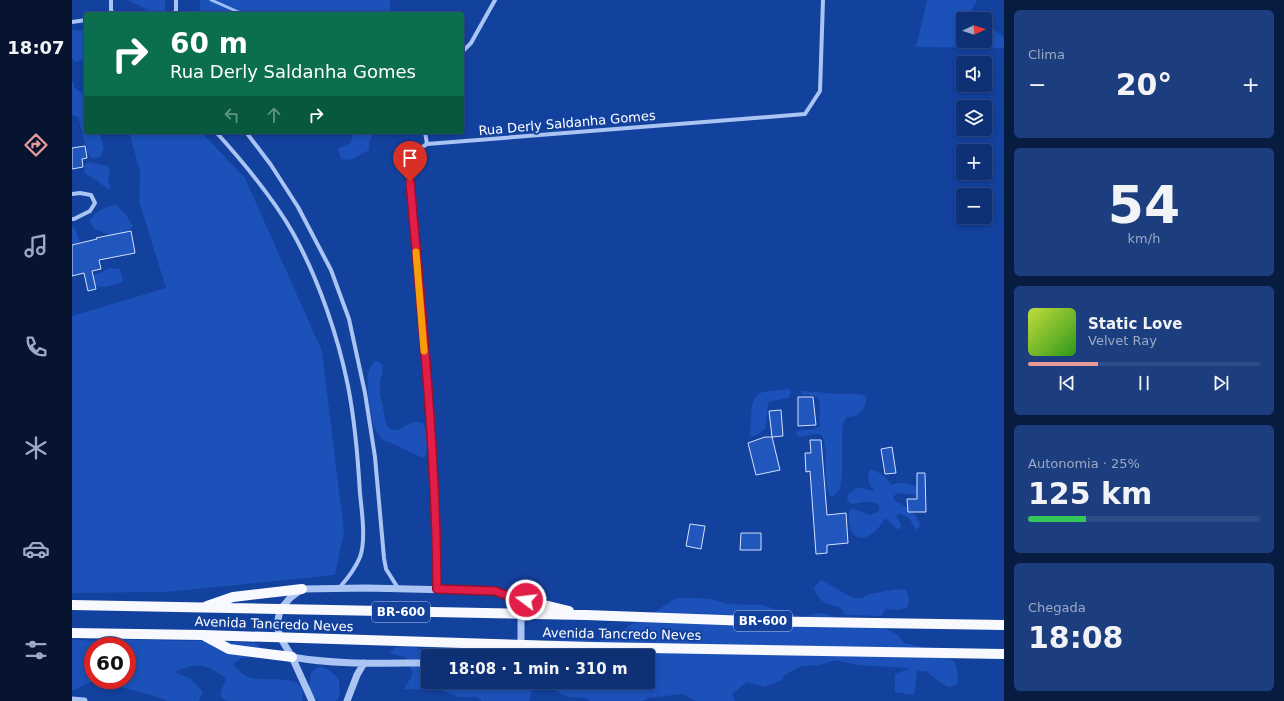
<!DOCTYPE html>
<html lang="pt">
<meta charset="utf-8">
<style>
:root{--surface:#0e3176;--page:#1c3d7e;--text:#f1f3f6;--muted:#9ba9c5;--line:#2e4c88;--accent:#e69b98}
body{margin:0;font-family:"DejaVu Sans",sans-serif;background:var(--page);color:var(--text);height:100vh;display:flex;flex-direction:column;font-size:15px;white-space:nowrap}
*{box-sizing:border-box;margin:0}
p{font-size:13px;color:var(--muted)}
.icon{flex:none;width:22px;height:22px;fill:none;stroke:currentColor;stroke-width:2;stroke-linecap:round;stroke-linejoin:round}
.map{position:relative;flex:1;overflow:hidden}
.details{display:flex;flex-direction:column;gap:10px;padding:10px;background:#081b41;width:280px}
.details>*{flex:none}
.guide{position:absolute;left:12px;top:12px;width:380px;height:122px;border-radius:4px;box-shadow:0 2px 6px #0003,0 0 0 1px var(--line);background:#0b6e4f;color:#fff;overflow:hidden}
.needle{width:26px;rotate:87deg}
.fabs{position:absolute;left:884px;top:12px;display:grid;gap:8px}
.fabs a{display:grid;place-items:center;width:36px;height:36px;border-radius:4px;background:var(--surface);box-shadow:0 2px 6px #0003,0 0 0 1px var(--line);font-size:20px}
.speed{position:absolute;left:12px;top:637px;display:flex;gap:8px;font-size:20px;font-weight:700;text-align:center}
.speed>*{display:grid;place-content:center;width:52px;height:52px;border-radius:50%;background:var(--surface);box-shadow:0 2px 6px #0003,0 0 0 1px var(--line);line-height:1}
.speed .limit{border:6px solid #d22;background:#fff;color:#111}
.pin{position:absolute;display:grid;place-items:center;width:34px;height:34px;color:#fff;margin:-41px -17px;border-radius:50% 50% 50% 0;rotate:-45deg;box-shadow:0 0 4px #0007}
.pin .icon{rotate:45deg}
.me{position:absolute;width:44px;margin:-22px;rotate:285deg;stroke-linejoin:round;filter:drop-shadow(0 0 3px #0008)}
.turn{display:flex;align-items:center;gap:14px;height:84px;padding:0 20px;font-size:18px}
.turn .icon{width:52px;height:52px;stroke-width:2.5}
.turn b{display:block;font-size:28px;line-height:34px}
.lanes{display:flex;align-items:center;height:38px;padding:0 20px;background:#0003;justify-content:center;gap:20px;direction:ltr}
.lanes .off{opacity:.35}
.big{font-size:30px;font-weight:600;line-height:1.1}
.details .widget{flex:1;display:flex;flex-direction:column;justify-content:center;gap:6px;min-width:0;padding:0 14px;border-radius:6px;background:var(--page)}
.details .dial{align-items:center;gap:0}
.dial b{font-size:52px;line-height:1}
.song{display:flex;align-items:center;gap:12px}
.cover{width:48px;height:48px;border-radius:6px;background:linear-gradient(135deg,hsl(70 70% 55%),hsl(110 70% 35%))}
.played{height:4px;border-radius:2px;background:linear-gradient(90deg,var(--accent) 30%,var(--line) 30%)}
.keys{display:flex;justify-content:space-around;direction:ltr}
.heat{display:flex;justify-content:space-between;align-items:center;font-size:22px;direction:ltr}
.charge{height:6px;border-radius:3px;background:linear-gradient(90deg,#34c759 25%,var(--line) 0)}
.trip{position:absolute;left:349px;top:649px;width:234px;height:40px;border-radius:4px;background:var(--surface);box-shadow:0 2px 6px #0003,0 0 0 1px var(--line);font-weight:600;line-height:40px;text-align:center}
main{display:flex;flex:1;min-height:0}
.menu{display:flex;flex-direction:column;width:72px;justify-content:space-around;align-items:center;background:#06142f;color:var(--muted)}
.menu .icon{width:28px;height:28px}
.menu .on{color:var(--accent)}
.menu b{font-size:18px;color:var(--text)}
.map>svg:first-child{display:block}
.green{fill:#1b51b8}
.lines{fill:none;stroke-linecap:round;stroke-linejoin:round}
.stream{stroke:#9cbdf7;stroke-width:3}
.building{fill:#2156bd;stroke:#d3e1fd}
.minor{stroke:#aac4f4;stroke-width:4}
.tertiary{stroke:#aac4f4;stroke-width:7}
.primary{stroke:#f7f9ff;stroke-width:10}
.route-casing{stroke:#92132f;stroke-width:10}
.route{stroke:#e11d48;stroke-width:7}
.slow{stroke:#f59e0b;stroke-width:7}
.labels{text-anchor:middle;dominant-baseline:central;stroke-width:4;stroke-linejoin:round;paint-order:stroke}
.shield{fill:#13419e;stroke:#b8c6e2;stroke-width:1}
.shield-label{font-size:12px;font-weight:bold;fill:#fff}
.street-label{font-size:13px;fill:#fff;stroke:#13419e}
</style>
<main>
<nav class="menu">
<b>18:07</b>
<svg class="icon on" aria-label="directions" viewBox="0 0 24 24"><path d="M12 3l9 9-9 9-9-9zM9 14v-3h6M13 9l2 2-2 2"/></svg>
<svg class="icon" aria-label="music" viewBox="0 0 24 24"><path d="M9 18V5l10-2v13"/><circle cx="6" cy="18" r="3"/><circle cx="16" cy="16" r="3"/></svg>
<svg class="icon" aria-label="phone" viewBox="0 0 24 24"><path d="M5 4h4l2 5-3 2q2 4 5 5l2-3 5 2v4C11 20 4 13 5 4z"/></svg>
<svg class="icon" aria-label="climate" viewBox="0 0 24 24"><path d="M12 3v18M4 7l16 10M4 17L20 7"/></svg>
<svg class="icon" aria-label="car" viewBox="0 0 24 24"><path d="M5 17H2v-5l4-1 3-4h7l3 4 3 1v5h-3M9 17h6M6 11h13"/><circle cx="7" cy="17" r="2"/><circle cx="17" cy="17" r="2"/></svg>
<svg class="icon" aria-label="filters" viewBox="0 0 24 24"><path d="M4 7h16M4 17h16"/><circle cx="9" cy="7" r="2"/><circle cx="15" cy="17" r="2"/></svg>
</nav>
<div class="map">
<svg width="932" height="701" viewBox="0 0 932 701">
<rect width="100%" height="100%" fill="#13419e"/>
<path class="green" d="M56 0H93V10L88 14H84Z
M128 0H317L318 3 319 14H127Z
M855 0H905L898 13 907 19H891V41H913V23L932 37V48L844 47Z
M0 30 14 31V58L4 62 0 59Z
M0 82H2V87L11 94 13 104 14 105V132H27L32 148 28 157 21 159 15 152 6 117 0 115Z
M57 132H129L173 178 250 351 272 532 263 575 94 592 0 593V316L94 288 67 201 68 171Z
M283 132H303L297 142V150L279 160 269 159 266 149 278 143Z
M16 162 35 166 38 171 36 180 38 186 37 190 24 180 14 174 12 171 13 164Z
M44 205 54 215 61 226C42 244 42 236 21 228L18 221C21 212 34 206 44 205Z
M1 226 8 241 0 246V227Z
M37 268 48 269 50 276 51 282C35 288 29 289 14 281L13 277C21 274 30 274 37 268Z
M303 361 308 362 311 366 308 384V394L314 423 316 427 320 430C336 431 334 418 351 423 356 434 356 445 353 457H349C340 453 332 449 324 445 318 442 312 442 308 437 298 426 294 389 296 374 297 369 299 365 303 361Z
M716 388 719 392 717 398 708 399 696 403 694 428 685 435 678 437C680 425 675 396 691 392 699 390 707 391 716 388Z
M728 391C742 391 755 394 769 394 778 394 785 393 794 396 796 408 787 418 774 417L771 424 770 439V475L768 489 761 497 757 495C756 490 754 485 754 480 753 472 756 439 749 435 742 431 733 438 725 436L724 432C732 427 739 433 748 426 747 417 749 408 747 399L740 395H731Z
M798 470C806 470 816 478 819 485 829 481 836 483 846 487L847 496 825 493 821 497 823 501C833 505 847 515 848 526L844 530 837 518 828 514 824 516 829 524 828 530 824 528 813 518C799 544 774 547 777 511L781 509 798 515 807 511V506C800 498 789 504 779 504L776 501 775 496C782 487 789 486 799 491L802 490C796 484 794 477 798 470Z
M749 580 781 598H790L798 594 825 589 834 590 837 599 835 608 825 610 814 609 809 616 773 615 768 607C755 605 746 601 742 588Z
M604 598H621L639 599 656 604 690 605 730 617 747 613 755 614 763 617 777 626 811 627 826 635 832 643C844 645 880 654 884 665 886 671 886 678 886 684L877 687 869 683 854 671H845L842 695 823 692V674L838 668 784 665 764 660 747 665 729 666 713 675 710 680 693 687 675 682 660 694 663 701H624L611 694 576 698 570 701H518L513 698 495 697 480 688 462 685 457 701H410L405 697H386L370 690 332 689 341 674 334 657 317 653 332 642 349 650 367 653 385 648H420L436 656H356V682H576V656H437L455 653 470 642 488 639 505 638 526 641 543 637 558 625 575 617Z
M0 639 19 641 39 639 116 641 149 640 161 642 184 643 190 649 188 657 169 658 161 664C165 668 170 675 176 677 193 684 237 669 230 701H156C141 695 153 688 154 678 134 665 126 661 103 672L119 679 131 692 127 701H96L80 695 45 686 32 680H55V646H21V680H23L0 691Z
M246 667C255 667 262 673 267 680L268 696 264 701H247L241 696 237 688 239 673Z"/>
<g class="lines">
<path class="stream" d="M139 0 171 14"/>
</g>
<path class="building" d="M13 146 15 158 10 159 11 167 0 169V148Z
M59 231 63 253 27 260 29 269 20 271 24 289 16 291 12 273 0 276V245L25 239 24 238Z
M726 397H741L744 425 726 426Z
M709 410 711 436 700 437 697 411Z
M693 437H700L708 470 684 475 676 443Z
M738 440H749L755 515 774 513 776 543 755 545V553L744 554 738 471 734 472 733 453H739Z
M820 447 824 473 813 474 809 449Z
M845 473H853L854 512H836L835 499H845Z
M618 524 633 526 629 549 614 546Z
M669 533H689V550H668Z"/>
<g class="lines">
<path class="minor" d="M39 0V10L41 14
M101 14 104 11V0
M0 22 14 20
M390 52 399 43 423 0
M144 132C172 163 200 196 221 233 246 278 266 336 276 386 283 422 286 458 288 494 290 512 294 541 288 557 283 569 276 578 268 587
M174 132 199 165 226 207 259 270 277 319 293 393 303 457 312 558 314 569 326 588
M353 132 355 144
M0 194 8 193 19 195 23 203 18 211 2 219H0
M365 589C364 448 349 307 337 167L341 153 355 144 733 114 748 91 751 0"/>
<path class="tertiary" d="M220 657C265 665 311 663 356 663
M0 700 12 701
M240 701 220 657 208 637 205 625 208 610 218 598 230 589 294 588 423 591 439 597 449 614V645L441 656
M275 701 285 675 292 663"/>
<path class="primary" d="M439 597 497 611
M0 605 514 615 678 621 932 625
M135 606 161 597 230 589
M0 633 131 635 519 647 932 654
M133 636 157 649 220 657
M470 656 500 651"/>
</g>
<g class="lines">
<defs>
<path id="route" d="M338 182C350 317 364 453 365 589L423 591 439 597 454 600"/>
</defs>
<use href="#route" class="route-casing"/>
<use href="#route" class="route"/>
<path class="slow" d="M344 252 352 351"/>
</g>
<g class="labels">
<g class="shield">
<rect x="300" y="602" width="58" height="20" rx="3"/>
<rect x="662" y="611" width="58" height="20" rx="3"/>
</g>
<g class="shield-label">
<text x="329" y="612">BR-600</text>
<text x="691" y="621">BR-600</text>
</g>
<g class="street-label">
<text transform="translate(495 123) rotate(-5)">Rua Derly Saldanha Gomes</text>
<text transform="translate(202 624) rotate(2)">Avenida Tancredo Neves</text>
<text transform="translate(550 634) rotate(1)">Avenida Tancredo Neves</text>
</g>
</g>
</svg>
<div class="fabs">
<a><svg class="needle" viewBox="-14 -14 28 28"><path d="M0-13l5 13h-10z" fill="#e53935"/><path d="M0 13l5-13h-10z" fill="#9ba9c5"/></svg></a>
<a><svg class="icon" aria-label="sound" viewBox="0 0 24 24"><path d="M4 9h4l5-4v14l-5-4H4zM17 9q2 3 0 6"/></svg></a>
<a><svg class="icon" aria-label="layers" viewBox="0 0 24 24"><path d="M12 4l9 5-9 5-9-5zM3 14l9 5 9-5"/></svg></a>
<a>+</a>
<a>−</a>
</div>
<div class="speed"><div class="limit">60</div></div>
<div class="pin" style="left:338px;top:182px;background:#d93025"><svg class="icon" aria-label="arrive" viewBox="0 0 24 24"><path d="M6 21V4h12l-3 4 3 4H6"/></svg></div>
<svg class="me" style="left:454px;top:600px" viewBox="-20 -20 40 40"><circle r="17" fill="#e11d48" stroke="#fff" stroke-width="3"/><path d="M0-11L8 9 0 5-8 9z" fill="#fff"/></svg>
<div class="trip">18:08 · 1 min · 310 m</div>
<div class="guide">
<div class="turn"><svg class="icon" aria-label="right" viewBox="0 0 24 24"><path d="M7 20v-9h11M14 6l5 5-5 5"/></svg><div><b>60 m</b>Rua Derly Saldanha Gomes</div></div>
<div class="lanes"><svg class="icon off" aria-label="left" viewBox="0 0 24 24"><path d="M17 20v-9H6M10 6l-5 5 5 5"/></svg><svg class="icon off" aria-label="ahead" viewBox="0 0 24 24"><path d="M12 20V5M6 11l6-6 6 6"/></svg><svg class="icon" aria-label="right" viewBox="0 0 24 24"><path d="M7 20v-9h11M14 6l5 5-5 5"/></svg></div>
</div>
</div>
<section class="details">
<div class="widget"><p>Clima</p>
<div class="heat"><a>−</a><b class="big">20°</b><a>+</a></div>
</div>
<div class="widget dial"><b>54</b><p>km/h</p></div>
<div class="widget">
<div class="song"><i class="cover"></i><div><b>Static Love</b><p>Velvet Ray</p></div></div>
<div class="played"></div>
<div class="keys"><svg class="icon" aria-label="previous" viewBox="0 0 24 24"><path d="M18 5L8 12l10 7zM5 5v14"/></svg><svg class="icon" aria-label="pause" viewBox="0 0 24 24"><path d="M8 5v14M16 5v14"/></svg><svg class="icon" aria-label="next" viewBox="0 0 24 24"><path d="M6 5l10 7-10 7zM19 5v14"/></svg></div>
</div>
<div class="widget"><p>Autonomia · 25%</p><b class="big">125 km</b><div class="charge"></div></div>
<div class="widget"><p>Chegada</p><b class="big">18:08</b></div>
</section>
</main>
